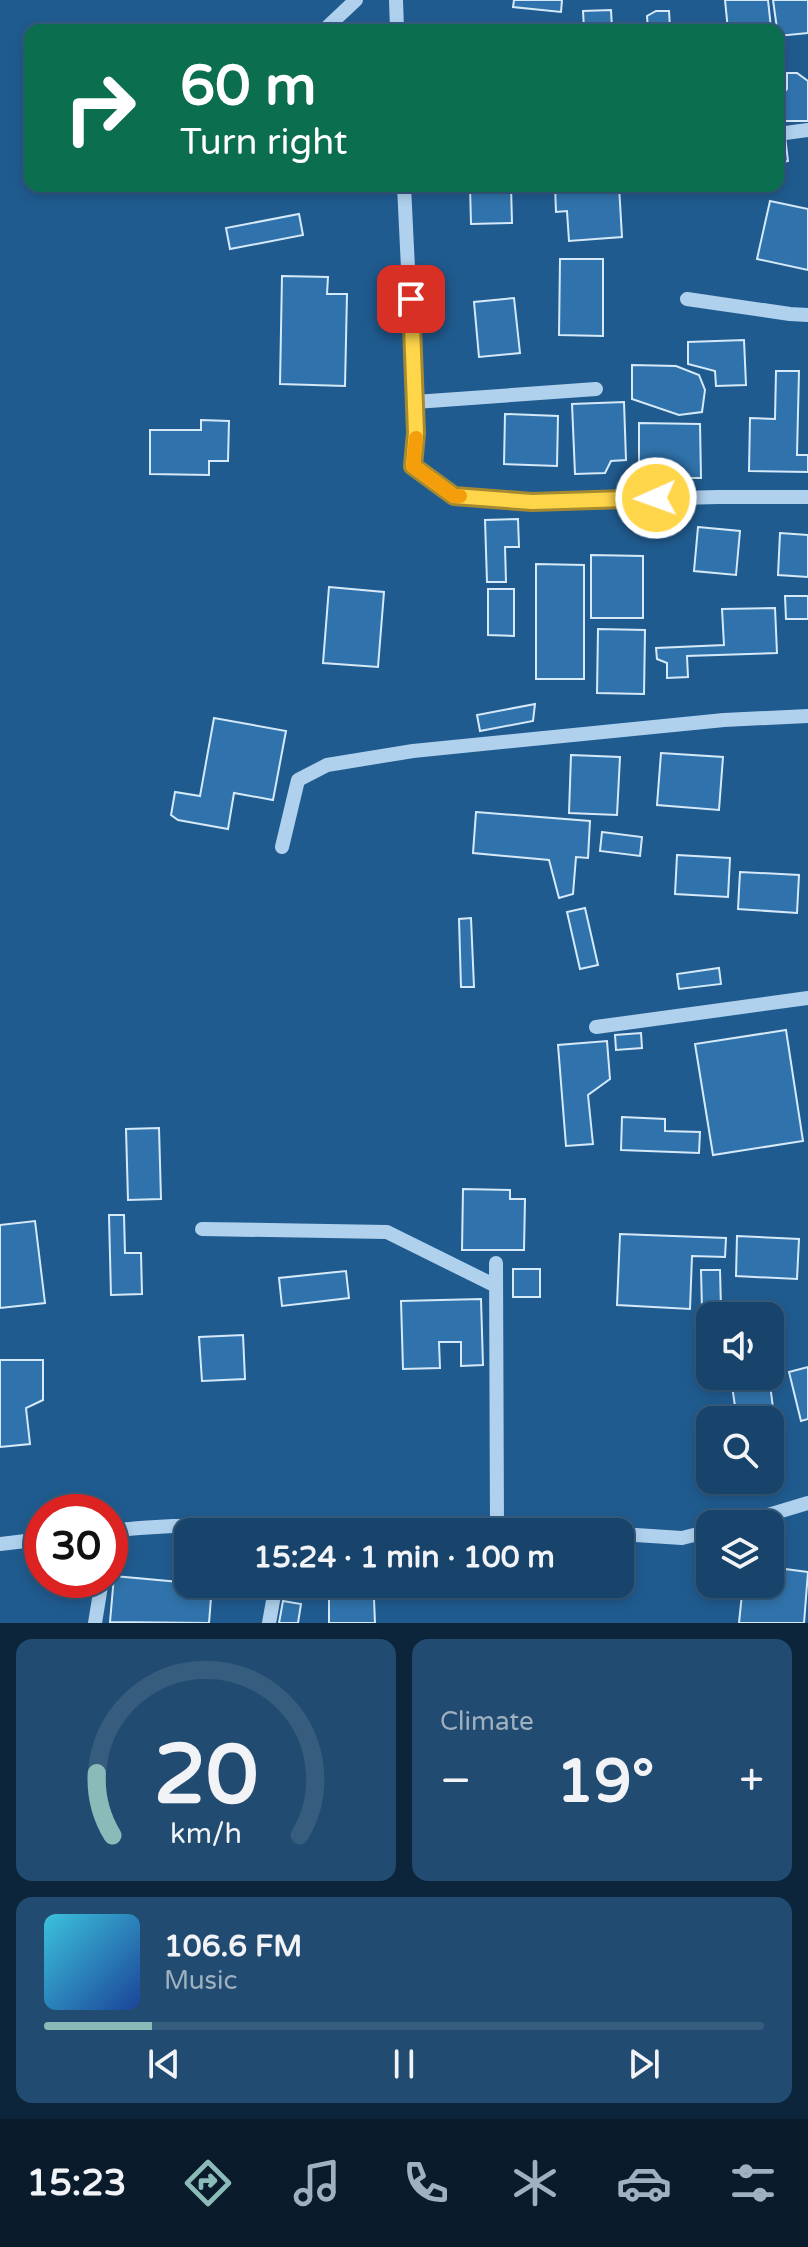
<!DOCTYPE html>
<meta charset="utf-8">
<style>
:root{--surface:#18446b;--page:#214b71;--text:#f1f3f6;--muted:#9fb0c1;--line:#365c7e;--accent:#8bbbb9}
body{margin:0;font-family:"Varela Round",sans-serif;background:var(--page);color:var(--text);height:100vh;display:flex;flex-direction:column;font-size:30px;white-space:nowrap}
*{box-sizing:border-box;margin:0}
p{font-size:26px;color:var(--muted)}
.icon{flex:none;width:44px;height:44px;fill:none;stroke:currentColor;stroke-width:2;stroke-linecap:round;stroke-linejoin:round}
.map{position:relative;height:1623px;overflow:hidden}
.sheet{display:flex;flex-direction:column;gap:16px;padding:16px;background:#0d253b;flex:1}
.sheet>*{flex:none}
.guide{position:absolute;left:24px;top:24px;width:760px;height:168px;border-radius:16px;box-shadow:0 4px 12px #0003,0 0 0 2px var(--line);background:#0b6e4f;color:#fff;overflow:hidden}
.controls{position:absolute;left:696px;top:1302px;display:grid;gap:16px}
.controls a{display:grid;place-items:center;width:88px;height:88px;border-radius:16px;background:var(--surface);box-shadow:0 4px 12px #0003,0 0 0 2px var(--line);font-size:40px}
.speed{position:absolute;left:24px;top:1494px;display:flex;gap:16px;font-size:40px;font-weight:700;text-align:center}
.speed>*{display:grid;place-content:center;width:104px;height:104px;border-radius:50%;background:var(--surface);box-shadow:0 4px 12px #0003,0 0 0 2px var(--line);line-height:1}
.speed .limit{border:12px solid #d22;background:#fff;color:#111}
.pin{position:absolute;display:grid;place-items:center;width:68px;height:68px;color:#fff;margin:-34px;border-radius:16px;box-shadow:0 4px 12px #0006}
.me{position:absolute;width:88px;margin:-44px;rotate:268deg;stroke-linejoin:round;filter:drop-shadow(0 0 6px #0008)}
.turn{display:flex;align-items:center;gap:28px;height:168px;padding:0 24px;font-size:36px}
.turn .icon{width:104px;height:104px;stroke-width:2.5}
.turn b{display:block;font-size:56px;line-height:68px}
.big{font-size:60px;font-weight:800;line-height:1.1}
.sheet .tile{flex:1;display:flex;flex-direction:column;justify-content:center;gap:12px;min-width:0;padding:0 28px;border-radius:16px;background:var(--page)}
.sheet .dial{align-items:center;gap:0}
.dial svg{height:208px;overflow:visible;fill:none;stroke:var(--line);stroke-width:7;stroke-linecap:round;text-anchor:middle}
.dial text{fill:var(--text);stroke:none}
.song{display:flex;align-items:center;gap:24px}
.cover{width:96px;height:96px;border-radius:12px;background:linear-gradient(135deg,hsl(190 70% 55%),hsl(220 70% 35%))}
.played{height:8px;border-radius:4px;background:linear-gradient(90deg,var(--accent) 15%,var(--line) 15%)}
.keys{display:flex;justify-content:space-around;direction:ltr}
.heat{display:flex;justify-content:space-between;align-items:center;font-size:44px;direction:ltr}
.sheet .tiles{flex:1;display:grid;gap:16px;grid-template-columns:1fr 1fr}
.tile:last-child{grid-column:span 2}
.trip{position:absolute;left:174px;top:1518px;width:460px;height:80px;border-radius:16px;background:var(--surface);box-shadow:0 4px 12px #0003,0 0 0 2px var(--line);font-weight:800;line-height:80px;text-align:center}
.menu{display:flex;height:128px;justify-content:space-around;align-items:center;background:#0a1b2b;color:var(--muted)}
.menu .icon{width:56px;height:56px}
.menu .on{color:var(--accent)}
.menu b{font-size:36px;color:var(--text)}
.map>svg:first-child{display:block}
.building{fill:#3073ac;stroke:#d5e9f9;stroke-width:2}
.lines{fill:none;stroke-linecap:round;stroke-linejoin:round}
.minor{stroke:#afd1ed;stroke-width:14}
.route-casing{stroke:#a68a30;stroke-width:20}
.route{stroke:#ffd54a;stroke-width:14}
.slow{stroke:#f59e0b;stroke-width:14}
</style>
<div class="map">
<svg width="808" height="1623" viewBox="0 0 808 1623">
<rect width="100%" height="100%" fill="#205b8f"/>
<path class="building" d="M514 0H562L561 12 513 7Z
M725 0H768L771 28 728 30Z
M773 0H808V33L778 36Z
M611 10 612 28 584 29 583 11Z
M656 11H669L670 28 694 27V30H648L647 16Z
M787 73H797L808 81V121H782V95L787 89Z
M785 136 788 161 778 163V137Z
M470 186H511L512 223 471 224Z
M555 186H619L622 237 569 241 567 211 556 212Z
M770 201 808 209V270L757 259Z
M299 214 303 235 230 249 226 228Z
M560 259H603V336L559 335Z
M282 276 328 277 327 294H347L345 386 280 384Z
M514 298 520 353 479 357 474 302Z
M744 340 746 385 716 386 715 371 688 364V342Z
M632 365 676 366 699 375 705 390 702 412 679 415 632 399Z
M776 371H799L797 455H808V472L749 471 750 418 775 419Z
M624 402 626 460 611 461 605 473 575 474 572 404Z
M505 414 558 416 557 466 504 464Z
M201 420 229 421 228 461H209V475L150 474V430H201Z
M639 423 700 424 701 478H639Z
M518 519 519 547H505L506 582H487L485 520Z
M698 527 740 531 736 575 694 571Z
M780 533 808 535V577L778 575Z
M591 555 643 556V618H591Z
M536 564 584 565V679H536Z
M329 587 384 592 378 667 323 663Z
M488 589H514V636L488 635Z
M785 596H808V619H786Z
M775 608 777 653 687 656 688 677 667 678V663L657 659 656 648 724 645 722 609Z
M598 629 645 630 644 694 597 693Z
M535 704 533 721 480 731 477 715Z
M214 718 286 731 273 800 234 793 228 829 178 820 171 815 175 792 200 796Z
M661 753 723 757 719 810 657 805Z
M571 755 620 757 617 815 569 813Z
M476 812 590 821 588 858 576 857 573 894 559 898 549 860 473 853Z
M602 832 642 837 640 856 600 851Z
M677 855 730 858 728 897 675 894Z
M740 872 799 875 797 913 738 909Z
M585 908 598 965 580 969 567 912Z
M471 918 474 987H461L459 919Z
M719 968 721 984 679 989 677 974Z
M786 1030 803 1141 713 1155 695 1044Z
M641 1033 642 1048 616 1050 615 1035Z
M607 1041 610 1079 588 1095 593 1144 566 1146 558 1045Z
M622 1117 665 1119V1131L700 1132 699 1153 621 1150Z
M159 1128 161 1199 128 1200 126 1129Z
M463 1189 510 1190V1199H525L524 1250H462Z
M109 1215H124L125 1253H141L142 1294 111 1295Z
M35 1221 45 1303 0 1308V1225Z
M620 1234 726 1238 725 1257 692 1256 690 1309 617 1305Z
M737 1236 799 1239 797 1279 736 1276Z
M513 1269H540V1297H513Z
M701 1270H720L721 1308 702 1309Z
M346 1271 349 1298 282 1306 279 1278Z
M481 1299 483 1365 461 1366V1342H439L440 1368 403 1369 401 1301Z
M243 1335 245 1379 202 1381 199 1337Z
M0 1360H43V1400L26 1408 30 1444 0 1447Z
M808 1367V1419L801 1421 789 1372Z
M769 1376 775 1424H770V1420H737L731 1379Z
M770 1567 808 1572 804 1623H739L743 1584H770Z
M114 1576 212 1585 209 1623 110 1622Z
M329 1599H374L375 1623H329Z
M283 1601 301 1604 298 1623H279Z"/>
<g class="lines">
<path class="minor" d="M396 0 397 30
M324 30 356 0
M778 134 808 130
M404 186 416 433 413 466 454 496 532 502 718 497H808
M687 299 790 314 808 315
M415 402 596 389
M282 847 298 780 327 765 413 751 724 720 808 716
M596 1027 808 998
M202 1229 387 1232 496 1286
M496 1263 497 1527
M738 1524 808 1503
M110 1531C159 1525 208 1525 257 1524 366 1522 474 1525 583 1532
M620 1534 682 1538 710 1531
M0 1544 42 1539
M95 1623 102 1580
M269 1623 276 1584"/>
</g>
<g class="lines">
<defs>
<path id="route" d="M411 299 416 433 413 466 454 496 532 502 656 498"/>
</defs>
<use href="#route" class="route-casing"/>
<use href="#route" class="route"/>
<path class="slow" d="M416 438 413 466 454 496H460"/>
</g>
</svg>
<div class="controls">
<a><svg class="icon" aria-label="sound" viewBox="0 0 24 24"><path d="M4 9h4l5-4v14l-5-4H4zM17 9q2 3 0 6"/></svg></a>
<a><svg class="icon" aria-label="search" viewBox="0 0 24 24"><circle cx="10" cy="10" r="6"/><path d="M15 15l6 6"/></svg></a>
<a><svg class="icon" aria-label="layers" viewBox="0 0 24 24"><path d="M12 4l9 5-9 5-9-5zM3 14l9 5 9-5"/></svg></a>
</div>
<div class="speed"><div class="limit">30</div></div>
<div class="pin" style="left:411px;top:299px;background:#d93025"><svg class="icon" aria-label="arrive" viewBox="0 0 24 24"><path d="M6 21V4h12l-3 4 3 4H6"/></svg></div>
<svg class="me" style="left:656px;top:498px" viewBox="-20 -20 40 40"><circle r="17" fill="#ffd54a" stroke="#fff" stroke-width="3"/><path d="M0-11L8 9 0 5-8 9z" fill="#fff"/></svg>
<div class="trip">15:24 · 1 min · 100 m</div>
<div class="guide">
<div class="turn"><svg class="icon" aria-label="right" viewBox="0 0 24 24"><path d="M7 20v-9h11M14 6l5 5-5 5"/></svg><div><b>60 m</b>Turn right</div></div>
</div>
</div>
<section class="sheet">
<div class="tiles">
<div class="tile dial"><svg viewBox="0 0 100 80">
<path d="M14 69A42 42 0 1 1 86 69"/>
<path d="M14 69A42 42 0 0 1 8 45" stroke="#8bbbb9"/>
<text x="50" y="56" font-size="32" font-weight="700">20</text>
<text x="50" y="72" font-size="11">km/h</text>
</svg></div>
<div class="tile"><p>Climate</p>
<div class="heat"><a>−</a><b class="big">19°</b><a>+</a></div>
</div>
<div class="tile">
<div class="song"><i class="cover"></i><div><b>106.6 FM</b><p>Music</p></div></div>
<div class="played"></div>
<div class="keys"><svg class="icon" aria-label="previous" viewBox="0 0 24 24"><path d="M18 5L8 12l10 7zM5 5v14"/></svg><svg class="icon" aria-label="pause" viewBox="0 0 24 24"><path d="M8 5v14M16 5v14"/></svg><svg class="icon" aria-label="next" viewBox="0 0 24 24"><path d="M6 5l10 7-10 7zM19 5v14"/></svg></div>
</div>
</div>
</section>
<nav class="menu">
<b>15:23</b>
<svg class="icon on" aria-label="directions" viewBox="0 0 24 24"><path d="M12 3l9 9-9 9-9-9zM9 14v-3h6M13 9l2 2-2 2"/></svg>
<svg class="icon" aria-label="music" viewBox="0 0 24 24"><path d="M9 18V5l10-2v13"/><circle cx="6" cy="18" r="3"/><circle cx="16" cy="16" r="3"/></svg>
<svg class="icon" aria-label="phone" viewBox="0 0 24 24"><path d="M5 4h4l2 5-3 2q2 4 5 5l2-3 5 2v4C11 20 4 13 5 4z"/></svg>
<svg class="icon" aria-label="climate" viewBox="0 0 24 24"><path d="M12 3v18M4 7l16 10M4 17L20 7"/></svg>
<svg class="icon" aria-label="car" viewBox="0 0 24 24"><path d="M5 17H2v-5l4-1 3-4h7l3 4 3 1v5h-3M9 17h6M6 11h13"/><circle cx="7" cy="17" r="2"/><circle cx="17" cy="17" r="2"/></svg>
<svg class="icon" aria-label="filters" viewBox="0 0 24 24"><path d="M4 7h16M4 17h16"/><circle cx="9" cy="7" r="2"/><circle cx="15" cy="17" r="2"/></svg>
</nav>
